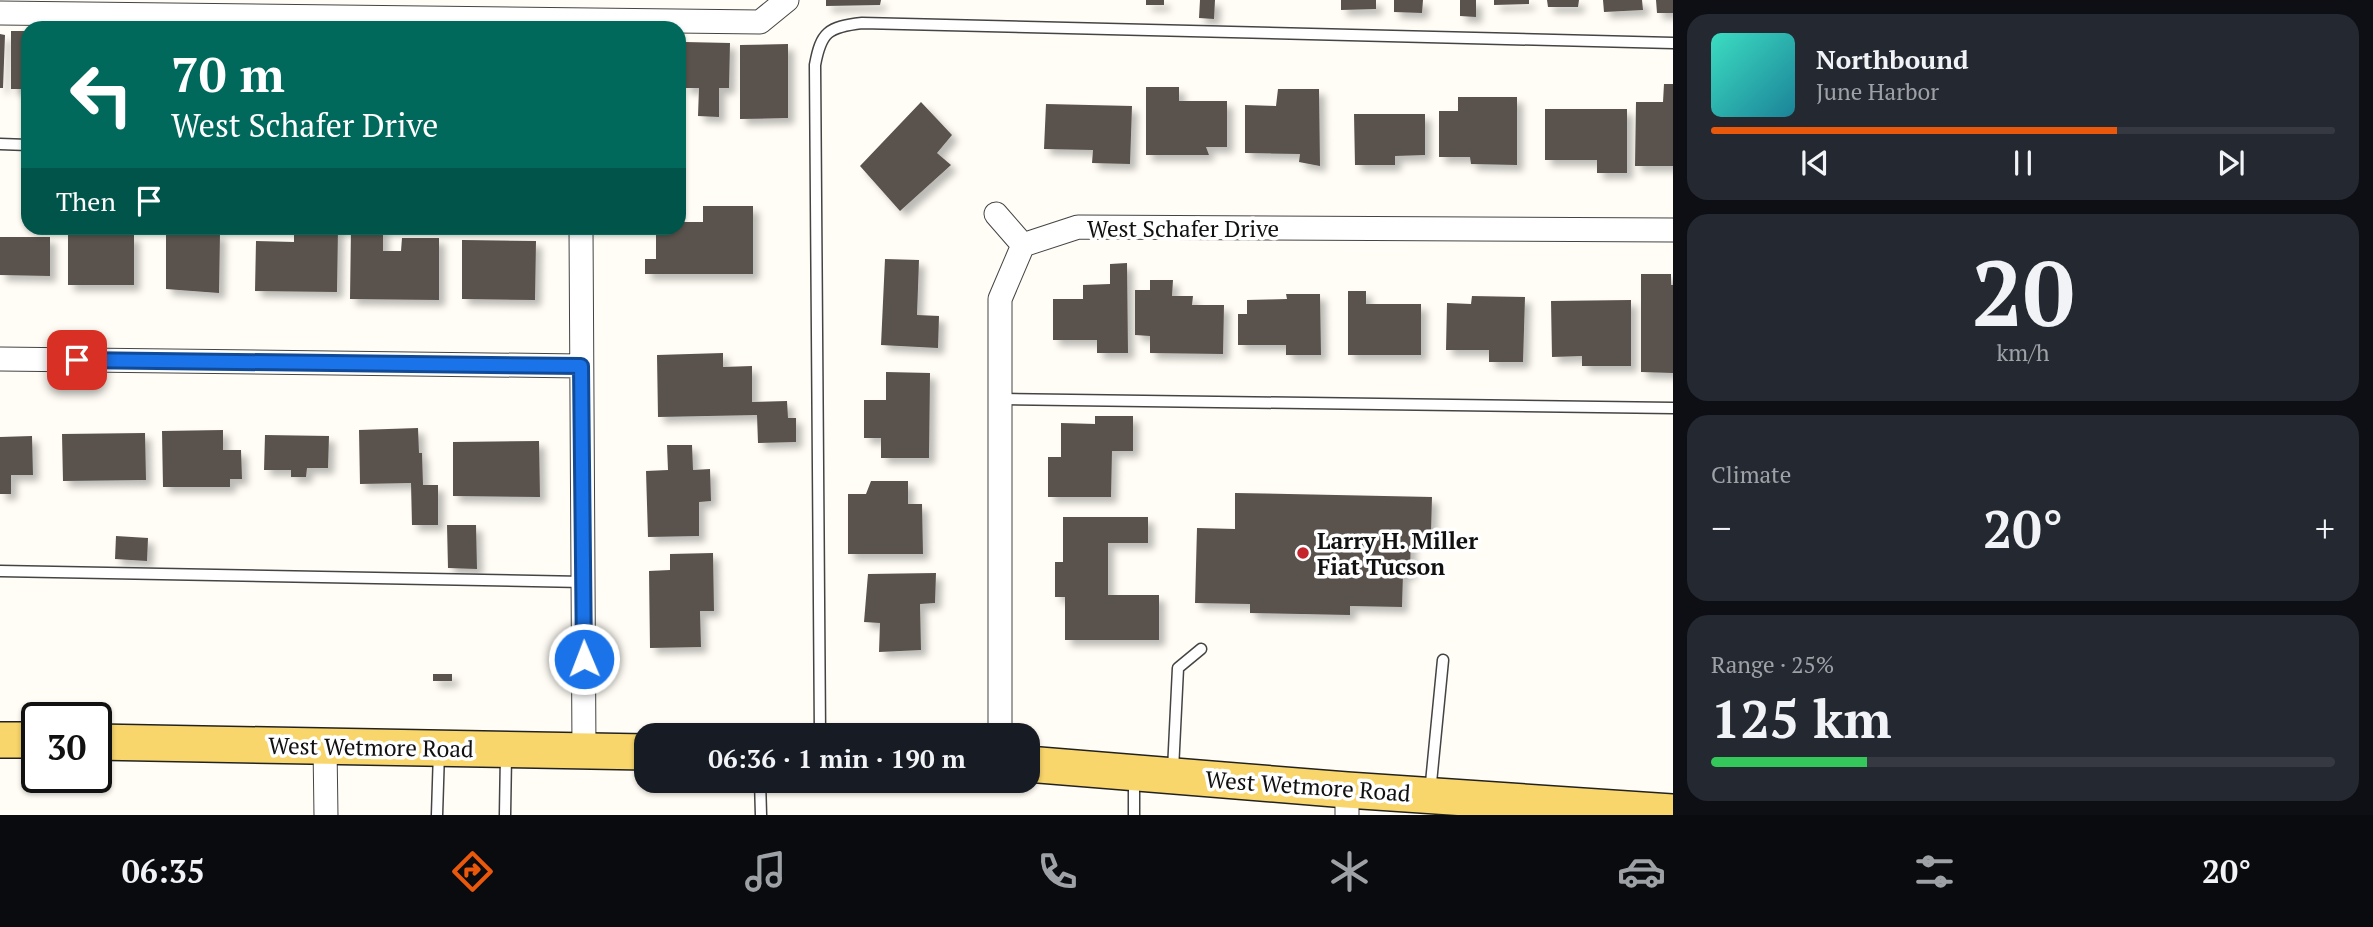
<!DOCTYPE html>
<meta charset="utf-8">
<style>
:root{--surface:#171b24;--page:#242831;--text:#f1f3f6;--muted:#9ea1a6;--line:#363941;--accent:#ea580c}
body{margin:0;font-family:"PT Serif",serif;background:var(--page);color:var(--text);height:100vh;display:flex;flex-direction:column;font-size:26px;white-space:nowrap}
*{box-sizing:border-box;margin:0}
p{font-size:23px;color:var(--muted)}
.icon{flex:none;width:38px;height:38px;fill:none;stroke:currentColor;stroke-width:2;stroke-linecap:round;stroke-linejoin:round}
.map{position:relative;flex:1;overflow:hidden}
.side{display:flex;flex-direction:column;gap:14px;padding:14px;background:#0d0f14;width:700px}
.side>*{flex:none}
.guide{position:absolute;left:21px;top:21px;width:665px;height:214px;border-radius:21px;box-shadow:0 2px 5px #0004;background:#00695c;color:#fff;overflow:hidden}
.speed{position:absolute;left:21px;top:702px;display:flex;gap:14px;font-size:35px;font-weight:700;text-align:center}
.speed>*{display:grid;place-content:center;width:91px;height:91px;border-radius:50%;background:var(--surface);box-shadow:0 2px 5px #0004;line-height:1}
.speed .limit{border:4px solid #111;border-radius:10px;background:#fff;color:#111}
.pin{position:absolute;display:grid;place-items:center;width:60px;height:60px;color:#fff;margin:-30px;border-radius:14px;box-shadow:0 4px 10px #0006}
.me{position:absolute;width:77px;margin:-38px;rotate:359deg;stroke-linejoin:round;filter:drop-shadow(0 0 5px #0008)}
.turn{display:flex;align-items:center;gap:24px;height:147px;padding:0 35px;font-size:32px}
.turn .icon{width:91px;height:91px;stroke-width:2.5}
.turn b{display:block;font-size:49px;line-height:60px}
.then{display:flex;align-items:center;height:66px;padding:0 35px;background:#0003;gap:14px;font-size:26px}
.big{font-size:52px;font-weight:700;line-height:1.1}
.side .card{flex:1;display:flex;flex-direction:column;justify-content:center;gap:10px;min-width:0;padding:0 24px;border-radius:21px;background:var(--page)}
.side .dial{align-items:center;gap:0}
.dial b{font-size:91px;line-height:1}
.song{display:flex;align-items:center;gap:21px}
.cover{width:84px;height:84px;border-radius:10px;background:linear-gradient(135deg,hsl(170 70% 55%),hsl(190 70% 35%))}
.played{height:7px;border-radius:4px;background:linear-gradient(90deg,var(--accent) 65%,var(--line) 65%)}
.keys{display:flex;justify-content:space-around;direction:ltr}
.heat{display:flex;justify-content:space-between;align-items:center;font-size:38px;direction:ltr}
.charge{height:10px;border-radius:5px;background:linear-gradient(90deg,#34c759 25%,var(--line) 0)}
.trip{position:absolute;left:634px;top:723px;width:406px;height:70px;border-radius:21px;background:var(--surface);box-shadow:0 2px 5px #0004;font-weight:700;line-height:70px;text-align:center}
.menu{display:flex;height:112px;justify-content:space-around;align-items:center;background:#090b0e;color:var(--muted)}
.menu .icon{width:49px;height:49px}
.menu .active{color:var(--accent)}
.menu b{font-size:32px;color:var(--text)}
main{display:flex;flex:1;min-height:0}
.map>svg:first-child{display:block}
.building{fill:#5a524d;filter:url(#shadow)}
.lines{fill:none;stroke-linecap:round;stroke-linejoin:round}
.service-casing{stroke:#444;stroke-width:13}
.minor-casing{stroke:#444;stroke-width:25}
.primary-casing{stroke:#222;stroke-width:38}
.service{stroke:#fff;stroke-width:10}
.minor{stroke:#fff;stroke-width:23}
.primary{stroke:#f9d66b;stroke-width:35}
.route-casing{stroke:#114b97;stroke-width:18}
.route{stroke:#1a73e8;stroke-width:12}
.poi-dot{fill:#c4262e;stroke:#fff;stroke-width:2.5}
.labels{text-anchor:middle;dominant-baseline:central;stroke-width:7;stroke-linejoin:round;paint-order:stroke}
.street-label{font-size:23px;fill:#111;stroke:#fff}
.poi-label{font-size:23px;font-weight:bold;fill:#111;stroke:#fff;text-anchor:start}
</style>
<main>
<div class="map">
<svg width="1673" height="815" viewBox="0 0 1673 815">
<defs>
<filter id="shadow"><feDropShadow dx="6" dy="6" stdDeviation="3.5" flood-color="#0004"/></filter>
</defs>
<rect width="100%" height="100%" fill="#fffdf5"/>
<path class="building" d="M826 0H881L880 5 826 6Z
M1146 0H1164V5H1146Z
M1200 0H1215L1214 19 1199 18Z
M1341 0H1376V9L1341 10Z
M1394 0H1423L1422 13 1394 12Z
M1460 0H1476V17L1460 16Z
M1494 0H1529V4L1494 5Z
M1547 0H1579L1578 7H1548Z
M1603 0H1642L1643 10 1604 12Z
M1656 0H1673V13H1657Z
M11 31H28V89H11Z
M0 34 5 35 3 88H0Z
M685 42 730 43 729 88H719V117L698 116 699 88H684Z
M788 44V118L740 119V45Z
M1664 84H1673V166H1635L1636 102H1663Z
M1146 87H1179V101H1227V147H1206L1209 155H1146Z
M1278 89H1319L1320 166 1299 162 1300 154 1245 153V105L1276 106Z
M1458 97H1517V165L1471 164 1470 157H1439V111H1458Z
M921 102 952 135 937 153 951 165 900 211 860 166Z
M1046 104 1132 106 1130 164 1092 163 1093 150 1044 149Z
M1545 109H1627V173H1597V160H1545Z
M1354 114H1425V155L1395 156V165H1355Z
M703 206H753V274H645V259H656V233H673V228H679V222H703Z
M294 228H338L337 292 255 291 256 241 294 242Z
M351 228H383V251H401L402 238H439V300L350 299Z
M166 232 220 233 219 293 166 289Z
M68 235H134V285H68Z
M0 237H50V276L0 275Z
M462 240 536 241 535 300 462 299Z
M885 259 919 260 917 315 939 316 938 348 881 345Z
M1127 263 1128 353H1097V340H1053V299H1083V285L1110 284V264Z
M1641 274H1671V285H1673V373L1641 372Z
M1150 280H1173L1172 296H1193L1192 305H1224L1223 354 1150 353V336L1135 335V290H1150Z
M1348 291H1366V304H1421V355H1348Z
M1286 294H1320L1321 355H1286V345H1238V314H1247V300L1287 299Z
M1472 296 1525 297 1523 362H1489V350H1446L1447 303 1471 304Z
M1631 300V366H1582V356L1552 357 1551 301Z
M723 353V367L752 366V402L787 401 788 418H796V442L758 443 757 415 658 417 657 355Z
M886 372 930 373 929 458H881V438H864V400H886Z
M1095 416H1133V451H1112L1111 497H1048V457H1061V423L1095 424Z
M418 428 419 453H422L423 485H438V525H412L411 483 360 484 359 430Z
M223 430V450H241L242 479H230V487H163L162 431Z
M145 433 146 480 63 481 62 434Z
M265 435 329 436 328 468H307L306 477H291V470H264Z
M32 436 33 475H11V494H0V437Z
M539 441 540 497 453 496V442Z
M667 445H692L693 470 710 469 711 501 699 502V536L648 537 646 471 668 470Z
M871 481H908V504H922L923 554H848V494H866Z
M1235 493 1432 497 1431 533 1411 532 1410 574H1403L1402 607 1350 606V615L1250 613V604L1195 603 1197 528 1235 529Z
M1063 517H1148V543H1108V595H1159V640H1065V597H1055V562H1063Z
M447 525H476L477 569 448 568Z
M116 536 148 538 147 561 115 559Z
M713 553 714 611H700L701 647 650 648 649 571 670 570V554Z
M936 573 935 603 920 604 921 650 879 652 880 623 864 622 868 574Z
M433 674H452V681H433Z"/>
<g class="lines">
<defs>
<path id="service" d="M0 144 28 145
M1000 399 1673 408
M0 571 583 582
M820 735 815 65C821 32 828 27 862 23L1673 43
M1173 770 1178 668 1201 649
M1134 776V815
M760 780 761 815
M1430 793 1443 660
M437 815 439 751
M505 815 506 755"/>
<path id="minor" d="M0 13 760 22 787 0
M996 214 1023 245
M581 228 584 750
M0 359 581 366
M1000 735V299L1023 245 1078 227 1673 230
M325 747 326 815
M1347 790V815"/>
<path id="primary" d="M0 740H37
M96 742 646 752
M1027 764 1347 790 1673 812"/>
</defs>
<use href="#service" class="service-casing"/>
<use href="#minor" class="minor-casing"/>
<use href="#primary" class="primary-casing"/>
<use href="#service" class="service"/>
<use href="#minor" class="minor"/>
<use href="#primary" class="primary"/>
</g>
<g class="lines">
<defs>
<path id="route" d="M77 360 581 366 584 659"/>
</defs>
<use href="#route" class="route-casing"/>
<use href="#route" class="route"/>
</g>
<circle class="poi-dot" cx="1303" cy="553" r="7"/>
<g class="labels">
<g class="street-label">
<text x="1183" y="228">West Schafer Drive</text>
<text transform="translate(371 747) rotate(1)">West Wetmore Road</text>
<text transform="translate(1308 786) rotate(4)">West Wetmore Road</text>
</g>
<g class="poi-label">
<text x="1317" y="540">Larry H. Miller<tspan x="1317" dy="26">Fiat Tucson</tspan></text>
</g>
</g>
</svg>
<div class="speed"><div class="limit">30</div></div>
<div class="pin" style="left:77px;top:360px;background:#d93025"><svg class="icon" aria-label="arrive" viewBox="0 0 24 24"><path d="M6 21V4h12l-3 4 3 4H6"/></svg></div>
<svg class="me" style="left:584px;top:659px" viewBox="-20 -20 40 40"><circle r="17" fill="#1a73e8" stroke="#fff" stroke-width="3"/><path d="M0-11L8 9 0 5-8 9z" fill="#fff"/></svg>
<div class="trip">06:36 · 1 min · 190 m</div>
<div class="guide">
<div class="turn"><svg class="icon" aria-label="left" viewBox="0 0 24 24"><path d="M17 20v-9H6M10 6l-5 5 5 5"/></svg><div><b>70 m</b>West Schafer Drive</div></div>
<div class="then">Then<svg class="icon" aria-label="arrive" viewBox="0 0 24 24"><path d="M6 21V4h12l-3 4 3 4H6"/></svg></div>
</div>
</div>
<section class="side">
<div class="card">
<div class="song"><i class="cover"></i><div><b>Northbound</b><p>June Harbor</p></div></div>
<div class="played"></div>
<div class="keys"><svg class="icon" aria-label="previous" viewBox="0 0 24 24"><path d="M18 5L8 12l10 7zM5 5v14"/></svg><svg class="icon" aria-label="pause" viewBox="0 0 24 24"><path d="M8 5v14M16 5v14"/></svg><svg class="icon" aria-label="next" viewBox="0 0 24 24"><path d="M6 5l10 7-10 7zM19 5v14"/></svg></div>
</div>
<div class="card dial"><b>20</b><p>km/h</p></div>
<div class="card"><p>Climate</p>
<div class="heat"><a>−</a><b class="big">20°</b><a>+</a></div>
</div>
<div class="card"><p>Range · 25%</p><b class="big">125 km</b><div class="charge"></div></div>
</section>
</main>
<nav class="menu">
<b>06:35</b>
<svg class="icon active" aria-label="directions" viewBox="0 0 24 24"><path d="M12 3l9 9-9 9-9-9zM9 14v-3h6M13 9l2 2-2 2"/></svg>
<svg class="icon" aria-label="music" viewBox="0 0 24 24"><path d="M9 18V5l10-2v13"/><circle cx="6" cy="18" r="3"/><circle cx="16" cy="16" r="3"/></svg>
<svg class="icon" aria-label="phone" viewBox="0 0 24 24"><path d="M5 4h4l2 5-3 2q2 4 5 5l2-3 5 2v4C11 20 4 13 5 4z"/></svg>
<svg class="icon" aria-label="climate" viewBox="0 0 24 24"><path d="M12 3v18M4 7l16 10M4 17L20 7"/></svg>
<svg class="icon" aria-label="car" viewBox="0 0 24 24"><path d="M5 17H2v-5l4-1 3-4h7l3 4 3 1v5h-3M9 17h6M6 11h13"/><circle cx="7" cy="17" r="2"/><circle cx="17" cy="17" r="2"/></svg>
<svg class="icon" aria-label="filters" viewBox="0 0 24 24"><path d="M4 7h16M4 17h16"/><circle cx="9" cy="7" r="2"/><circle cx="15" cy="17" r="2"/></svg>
<b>20°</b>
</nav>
